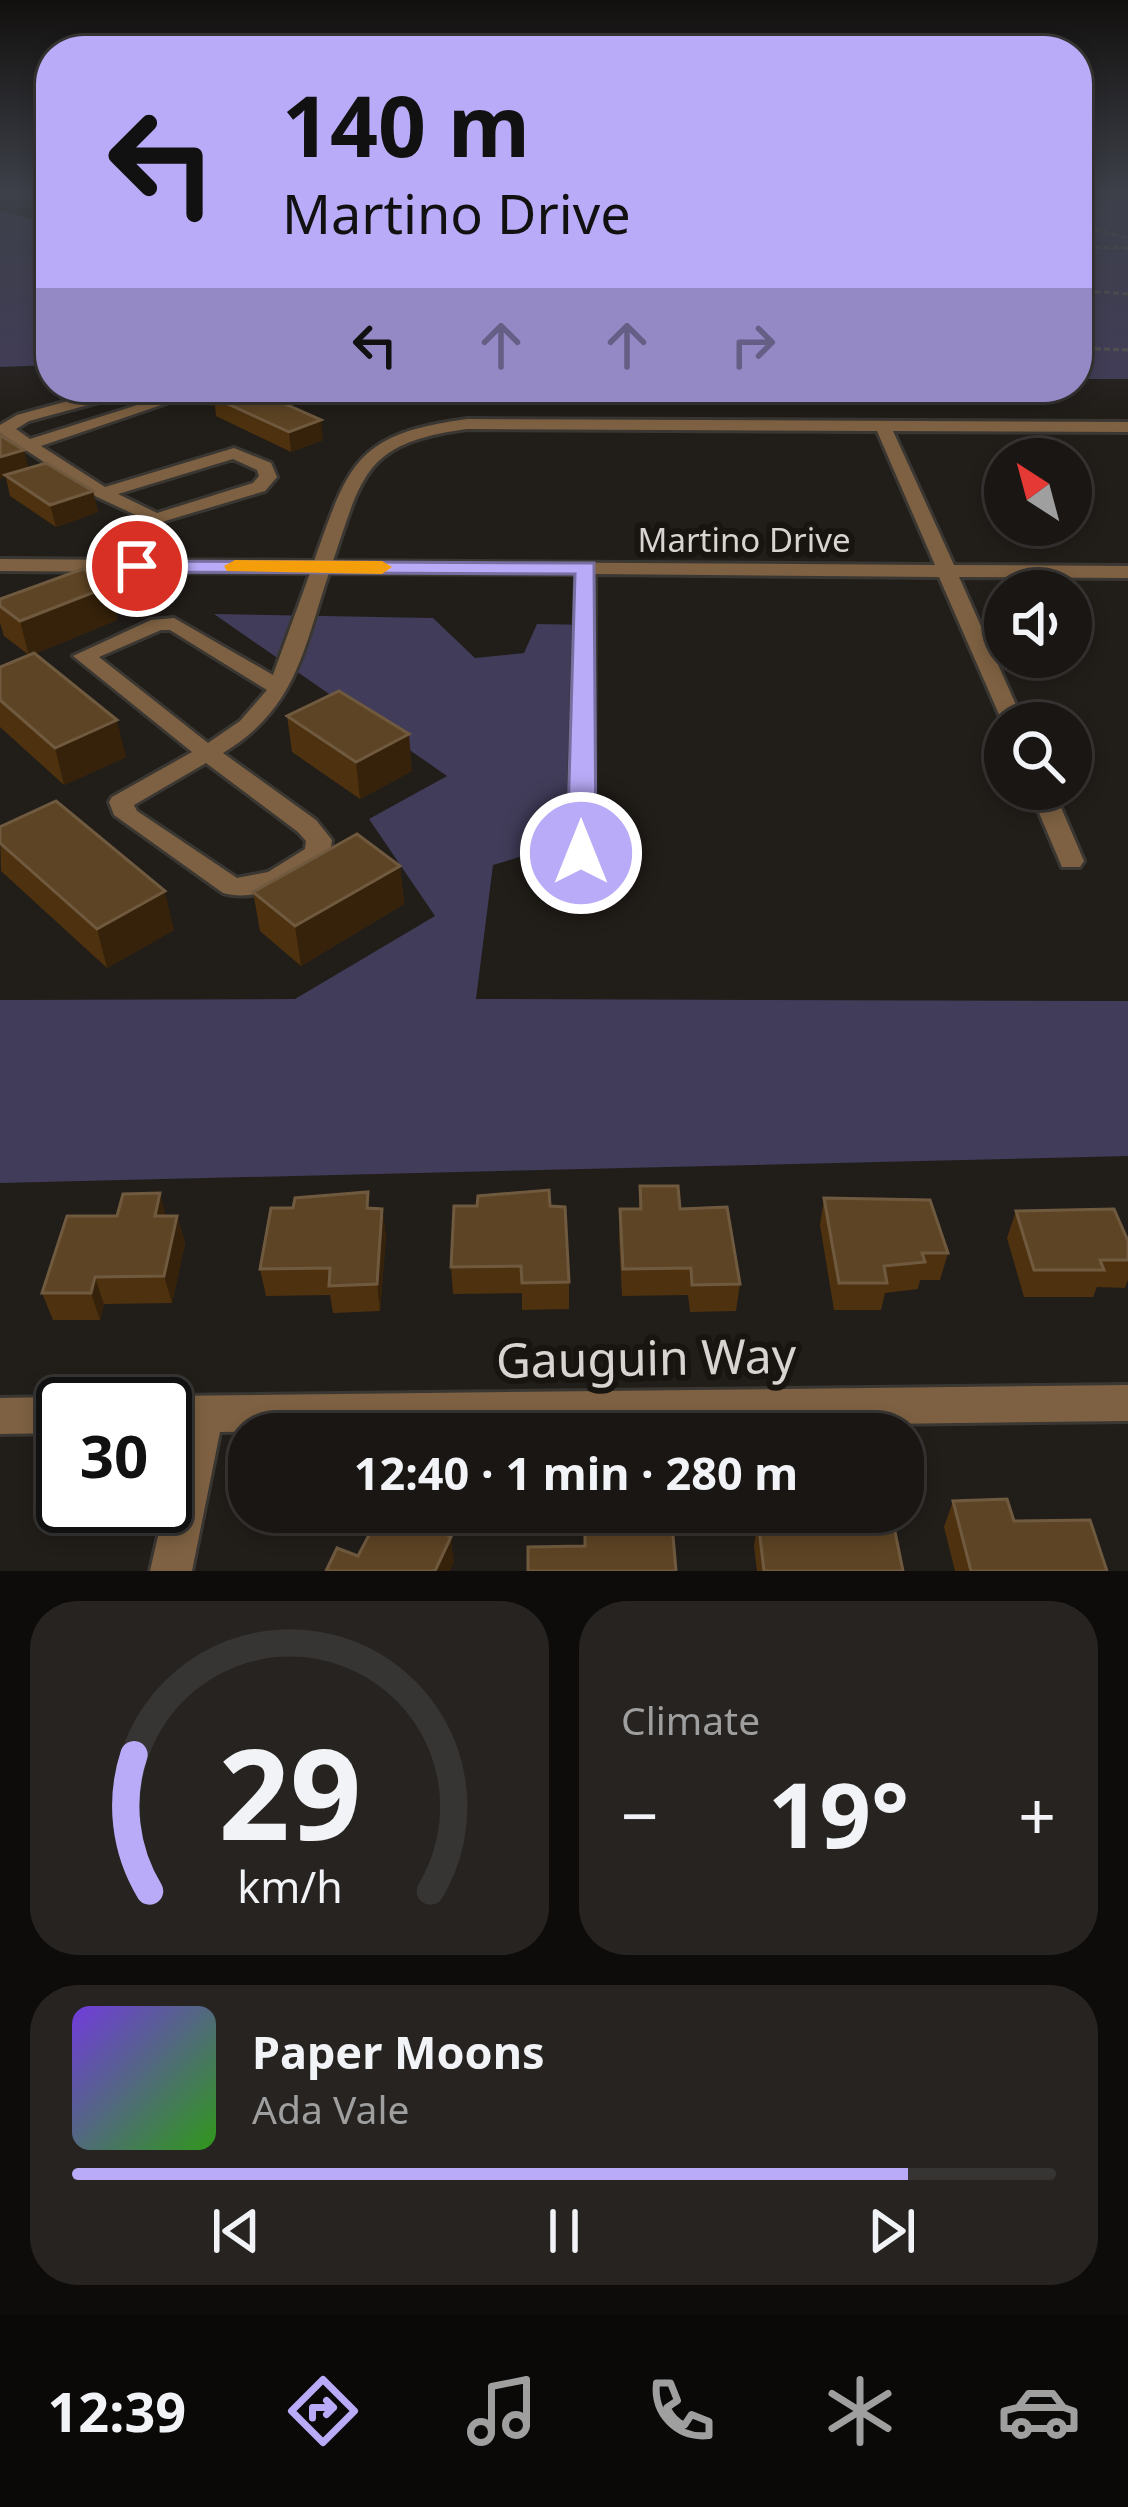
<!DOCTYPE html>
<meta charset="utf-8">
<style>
:root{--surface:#191613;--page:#262321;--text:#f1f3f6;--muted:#9f9fa0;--line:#373533;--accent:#b9abf7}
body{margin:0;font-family:"Noto Sans",sans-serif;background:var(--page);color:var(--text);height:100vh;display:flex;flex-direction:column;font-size:45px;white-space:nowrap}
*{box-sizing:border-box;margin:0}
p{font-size:39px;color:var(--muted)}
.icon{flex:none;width:66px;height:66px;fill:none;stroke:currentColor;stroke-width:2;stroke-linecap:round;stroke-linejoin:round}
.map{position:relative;height:1571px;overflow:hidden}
.side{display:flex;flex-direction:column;gap:30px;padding:30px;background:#0e0c0a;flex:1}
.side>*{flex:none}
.hud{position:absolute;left:36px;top:36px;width:1056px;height:366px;border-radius:48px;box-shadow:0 6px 18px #0003,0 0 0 3px var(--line);background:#b9abf7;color:#111;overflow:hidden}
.needle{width:78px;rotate:324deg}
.controls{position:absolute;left:984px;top:438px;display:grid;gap:24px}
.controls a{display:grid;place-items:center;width:108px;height:108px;border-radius:50%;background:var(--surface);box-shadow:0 6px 18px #0003,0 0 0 3px var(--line);font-size:60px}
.speed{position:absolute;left:36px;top:1377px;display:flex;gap:24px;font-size:60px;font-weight:700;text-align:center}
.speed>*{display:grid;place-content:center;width:156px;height:156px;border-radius:50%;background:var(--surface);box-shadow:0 6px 18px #0003,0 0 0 3px var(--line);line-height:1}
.speed .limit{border:6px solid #111;border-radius:18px;background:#fff;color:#111}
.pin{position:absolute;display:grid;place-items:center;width:102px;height:102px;color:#fff;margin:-51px;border:6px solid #fff;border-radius:50%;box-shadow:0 3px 12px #0007}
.me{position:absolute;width:132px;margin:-66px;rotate:0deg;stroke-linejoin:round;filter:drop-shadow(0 0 9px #0008)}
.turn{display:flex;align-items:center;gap:42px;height:252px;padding:0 48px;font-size:54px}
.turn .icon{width:156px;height:156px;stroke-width:2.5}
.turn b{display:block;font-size:84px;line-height:102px}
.lanes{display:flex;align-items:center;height:114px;padding:0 48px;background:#0003;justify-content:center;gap:60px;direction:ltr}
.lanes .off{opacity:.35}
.big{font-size:90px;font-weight:700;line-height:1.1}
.side .widget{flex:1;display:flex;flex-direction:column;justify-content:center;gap:18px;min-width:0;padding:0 42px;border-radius:48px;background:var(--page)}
.side .dial{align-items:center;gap:0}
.dial svg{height:312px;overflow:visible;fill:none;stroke:var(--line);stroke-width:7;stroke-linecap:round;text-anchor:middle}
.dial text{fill:var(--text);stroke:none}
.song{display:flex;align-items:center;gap:36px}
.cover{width:144px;height:144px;border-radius:18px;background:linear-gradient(135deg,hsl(260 70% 55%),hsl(110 70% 35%))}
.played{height:12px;border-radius:6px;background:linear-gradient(90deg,var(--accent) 85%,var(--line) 85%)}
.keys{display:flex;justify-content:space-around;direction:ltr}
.heat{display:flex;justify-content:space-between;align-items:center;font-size:66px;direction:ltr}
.side .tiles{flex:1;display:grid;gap:30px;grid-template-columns:1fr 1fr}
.widget:last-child{grid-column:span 2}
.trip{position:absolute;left:228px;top:1413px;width:696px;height:120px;border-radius:48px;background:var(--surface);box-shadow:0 6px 18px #0003,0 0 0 3px var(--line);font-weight:700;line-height:120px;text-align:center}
.dock{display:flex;height:192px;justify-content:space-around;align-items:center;background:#0a0908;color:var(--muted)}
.dock .icon{width:84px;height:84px}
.dock .on{color:var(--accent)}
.dock b{font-size:54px;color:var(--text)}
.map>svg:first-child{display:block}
.green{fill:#413c59}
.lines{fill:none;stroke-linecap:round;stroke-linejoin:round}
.minor-casing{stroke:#3a3733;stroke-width:6}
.path{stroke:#585551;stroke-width:3;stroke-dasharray:6 3;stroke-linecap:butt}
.minor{fill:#7e6142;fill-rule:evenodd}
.wall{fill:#4e320f}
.shaded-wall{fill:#36220a}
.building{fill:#5d4424;stroke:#705a3f;stroke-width:3}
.route{fill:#b9abf7;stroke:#786fa1;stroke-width:3}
.slow{fill:#f59e0b}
.labels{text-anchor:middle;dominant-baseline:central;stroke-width:12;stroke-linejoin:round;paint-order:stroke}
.far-street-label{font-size:33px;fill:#d7d4d1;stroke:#181410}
.near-street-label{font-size:48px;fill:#d7d4d1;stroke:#181410}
</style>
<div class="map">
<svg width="1128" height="1571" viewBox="0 0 1128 1571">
<rect width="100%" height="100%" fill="#211d19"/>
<path class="green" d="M1077 192H1128V379H1077Z
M0 211 51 224V365L0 367Z
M214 614 433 618 475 658 524 653 537 624 591 625 593 835 493 865 476 999 1128 1001V1156L0 1183V1000L295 999 435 916 369 819 447 776Z"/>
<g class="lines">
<defs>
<path id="minor" d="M119 387 149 389 167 403 41 446 105 487 234 448 271 463 277 477 265 491 155 524 97 497 0 433V425L17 415ZM121 396H140L147 402 30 439 16 429 29 421ZM233 459 257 470 259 476 253 483 157 513 118 494Z
M467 419 1128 422V432L893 431 954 565 1128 566V578L959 577 1024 723H1005V728L939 577 595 574 594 853 581 861 568 853 576 574 329 573C303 650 297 708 223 753L316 820 332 840 330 853C307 880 258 903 223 893L114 815 109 802 112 797 192 752 73 656 151 620 174 618 273 675 310 573 0 571V559L314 561C349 463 356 434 467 419ZM467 429 877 431 935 565 333 561C363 473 365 443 467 429ZM161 630H170L267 690 240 721 208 743 99 657ZM206 763 298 832 306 841 305 849 268 872 237 878 137 811 134 805Z
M1029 789H1053L1084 861 1080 867H1062Z
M1128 1385V1421L220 1432 192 1571H150L182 1432H165V1404H150L165 1396Z
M63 1397 77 1404H63V1433L0 1434V1398Z"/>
</defs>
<use href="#minor" class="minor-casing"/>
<path class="path" d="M1077 225 1128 238
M1077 247 1128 248
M1077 290 1128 294
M1077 348 1128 350"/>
<use href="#minor" class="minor"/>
</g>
<path class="wall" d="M173 387H243L323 440 291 452 216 416 215 405 211 406Z
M29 468 93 491 98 512 56 527 10 496 6 478Z
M110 586 117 620 34 654 126 757 64 785 0 727V667L29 655 4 636 0 623V599Z
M287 716 412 771 360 799 292 752Z
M0 827 174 930 107 968 1 871Z
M400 866 404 904 301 966 260 931 253 892Z
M640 1186 680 1209 740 1284 736 1311 690 1312 688 1295 622 1296 619 1237 620 1209H639Z
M824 1198 948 1253 940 1280H920L918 1289 885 1293 881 1310H834L820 1225Z
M550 1206 569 1282V1309L522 1310V1293L453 1294 451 1267Z
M371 1208 382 1209 386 1236 380 1311 333 1313 330 1295 266 1296 260 1269Z
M1016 1211 1128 1241V1280L1125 1288 1097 1287 1093 1297H1024L1007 1238Z
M166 1216H177L185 1243 172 1303 104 1304 100 1320H53L42 1293Z
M953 1501 1014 1521 1107 1571H955L944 1527Z
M831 1512H891L903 1571H757L754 1546 758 1520 830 1518Z"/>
<path class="shaded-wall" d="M208 387H243L213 397 215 405 211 406Z
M321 420 323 440 291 452 289 432Z
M24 450 29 470 0 479V457Z
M93 491 98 512 56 527 50 505Z
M110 586 117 620 29 656 20 621Z
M117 720 126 757 64 785 55 748Z
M409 734 412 771 360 799 356 762Z
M400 866 404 904 301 966 295 926Z
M165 891 174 930 107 968 97 929Z
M160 1193 167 1220 155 1216Z
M382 1209 386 1236 380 1311 377 1284Z
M177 1216 185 1243 172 1303 164 1276Z
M95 1277 104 1304 100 1320 91 1293Z
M451 1537 454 1562 450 1571H435Z"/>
<path class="building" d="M247 387 321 420 289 432 213 397Z
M0 435 24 450 0 457Z
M46 463 93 491 50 505 5 475Z
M83 569 110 586 20 621 0 606V599Z
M34 653 117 720 55 748 0 700V667Z
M339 691 409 734 356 762 287 716Z
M56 801 165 891 97 929 0 843V827Z
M357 834 400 866 295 926 253 892Z
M640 1186H678L680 1209 727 1207 740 1284 692 1285 691 1268 623 1269 620 1209H641Z
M549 1190 550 1206 565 1207 569 1282 522 1283 521 1266 451 1267 454 1206H477L478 1196Z
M368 1192 367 1208 382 1209 377 1284 329 1286 330 1268 260 1269 271 1208H293L295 1198Z
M160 1193 155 1216H177L164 1276 95 1277 91 1293H42L67 1216H117L123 1194Z
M824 1198 930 1200 948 1253H922L925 1262 884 1266 887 1283H839Z
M1114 1209 1128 1241V1260H1100L1104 1270H1034L1016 1211Z
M1007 1499 1014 1521 1090 1520 1107 1571H971L953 1501Z
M381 1512H399L451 1537 435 1571H326L337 1548 358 1556Z
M616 1512H671L676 1571H528V1547L585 1546V1525L616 1524Z
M837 1512H891L903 1571H764L758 1520 838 1518Z"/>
<linearGradient id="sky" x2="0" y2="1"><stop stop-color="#12100e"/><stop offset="0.47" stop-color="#3d4049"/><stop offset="1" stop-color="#3d4049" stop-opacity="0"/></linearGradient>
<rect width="1128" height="412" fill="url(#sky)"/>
<path class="route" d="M129 561 594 563 596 853 581 862 567 853 575 574 137 572 129 570Z"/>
<path class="slow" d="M235 560 382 561 392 567 382 574 227 571 224 566Z"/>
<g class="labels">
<g class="far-street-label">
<text x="744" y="539">Martino Drive</text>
</g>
<g class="near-street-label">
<text transform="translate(646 1357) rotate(-1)">Gauguin Way</text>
</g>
</g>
</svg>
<div class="controls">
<a><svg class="needle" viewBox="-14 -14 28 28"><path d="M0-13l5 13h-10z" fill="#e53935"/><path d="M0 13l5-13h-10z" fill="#9f9fa0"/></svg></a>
<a><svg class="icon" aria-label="sound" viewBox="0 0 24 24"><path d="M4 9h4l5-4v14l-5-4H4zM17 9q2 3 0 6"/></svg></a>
<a><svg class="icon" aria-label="search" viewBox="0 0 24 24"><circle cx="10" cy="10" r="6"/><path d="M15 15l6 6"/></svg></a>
</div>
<div class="speed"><div class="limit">30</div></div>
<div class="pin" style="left:137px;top:566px;background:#d93025"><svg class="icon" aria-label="arrive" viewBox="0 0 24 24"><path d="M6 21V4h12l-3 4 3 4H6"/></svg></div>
<svg class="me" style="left:581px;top:853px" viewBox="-20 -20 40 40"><circle r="17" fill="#b9abf7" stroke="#fff" stroke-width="3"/><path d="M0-11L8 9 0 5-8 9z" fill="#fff"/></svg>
<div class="trip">12:40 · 1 min · 280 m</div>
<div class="hud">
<div class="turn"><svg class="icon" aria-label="left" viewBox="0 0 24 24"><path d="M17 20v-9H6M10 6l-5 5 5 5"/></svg><div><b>140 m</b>Martino Drive</div></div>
<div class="lanes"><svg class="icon" aria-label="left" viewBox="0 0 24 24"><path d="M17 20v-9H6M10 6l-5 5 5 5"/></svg><svg class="icon off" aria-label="ahead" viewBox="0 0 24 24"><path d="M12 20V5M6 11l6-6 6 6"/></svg><svg class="icon off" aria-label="ahead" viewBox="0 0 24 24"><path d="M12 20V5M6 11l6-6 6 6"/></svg><svg class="icon off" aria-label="right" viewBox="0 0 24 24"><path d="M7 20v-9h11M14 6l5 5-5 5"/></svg></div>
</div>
</div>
<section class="side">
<div class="tiles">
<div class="widget dial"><svg viewBox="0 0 100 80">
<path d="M14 69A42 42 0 1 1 86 69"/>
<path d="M14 69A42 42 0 0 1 10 34" stroke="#b9abf7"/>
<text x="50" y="56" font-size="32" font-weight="700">29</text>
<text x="50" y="72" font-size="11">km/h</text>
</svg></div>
<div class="widget"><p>Climate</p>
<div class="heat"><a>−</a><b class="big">19°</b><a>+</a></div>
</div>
<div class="widget">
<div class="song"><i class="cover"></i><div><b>Paper Moons</b><p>Ada Vale</p></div></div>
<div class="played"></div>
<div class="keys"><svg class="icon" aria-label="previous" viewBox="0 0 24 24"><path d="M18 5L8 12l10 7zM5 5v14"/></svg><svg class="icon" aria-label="pause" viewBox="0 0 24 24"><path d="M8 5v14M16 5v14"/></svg><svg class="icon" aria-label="next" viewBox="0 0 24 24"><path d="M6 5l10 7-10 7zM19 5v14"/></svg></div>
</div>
</div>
</section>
<nav class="dock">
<b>12:39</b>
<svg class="icon on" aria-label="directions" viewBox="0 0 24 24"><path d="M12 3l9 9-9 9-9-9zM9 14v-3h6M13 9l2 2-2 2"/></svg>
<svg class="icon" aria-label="music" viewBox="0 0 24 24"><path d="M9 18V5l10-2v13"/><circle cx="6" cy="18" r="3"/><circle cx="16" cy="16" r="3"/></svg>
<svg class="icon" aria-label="phone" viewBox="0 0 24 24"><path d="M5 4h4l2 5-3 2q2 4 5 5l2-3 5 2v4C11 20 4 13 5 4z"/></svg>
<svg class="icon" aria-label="climate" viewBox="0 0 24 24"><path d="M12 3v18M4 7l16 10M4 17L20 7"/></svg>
<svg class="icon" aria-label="car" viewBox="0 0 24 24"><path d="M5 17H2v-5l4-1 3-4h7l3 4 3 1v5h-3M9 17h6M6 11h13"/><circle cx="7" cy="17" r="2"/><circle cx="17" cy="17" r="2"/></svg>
</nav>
